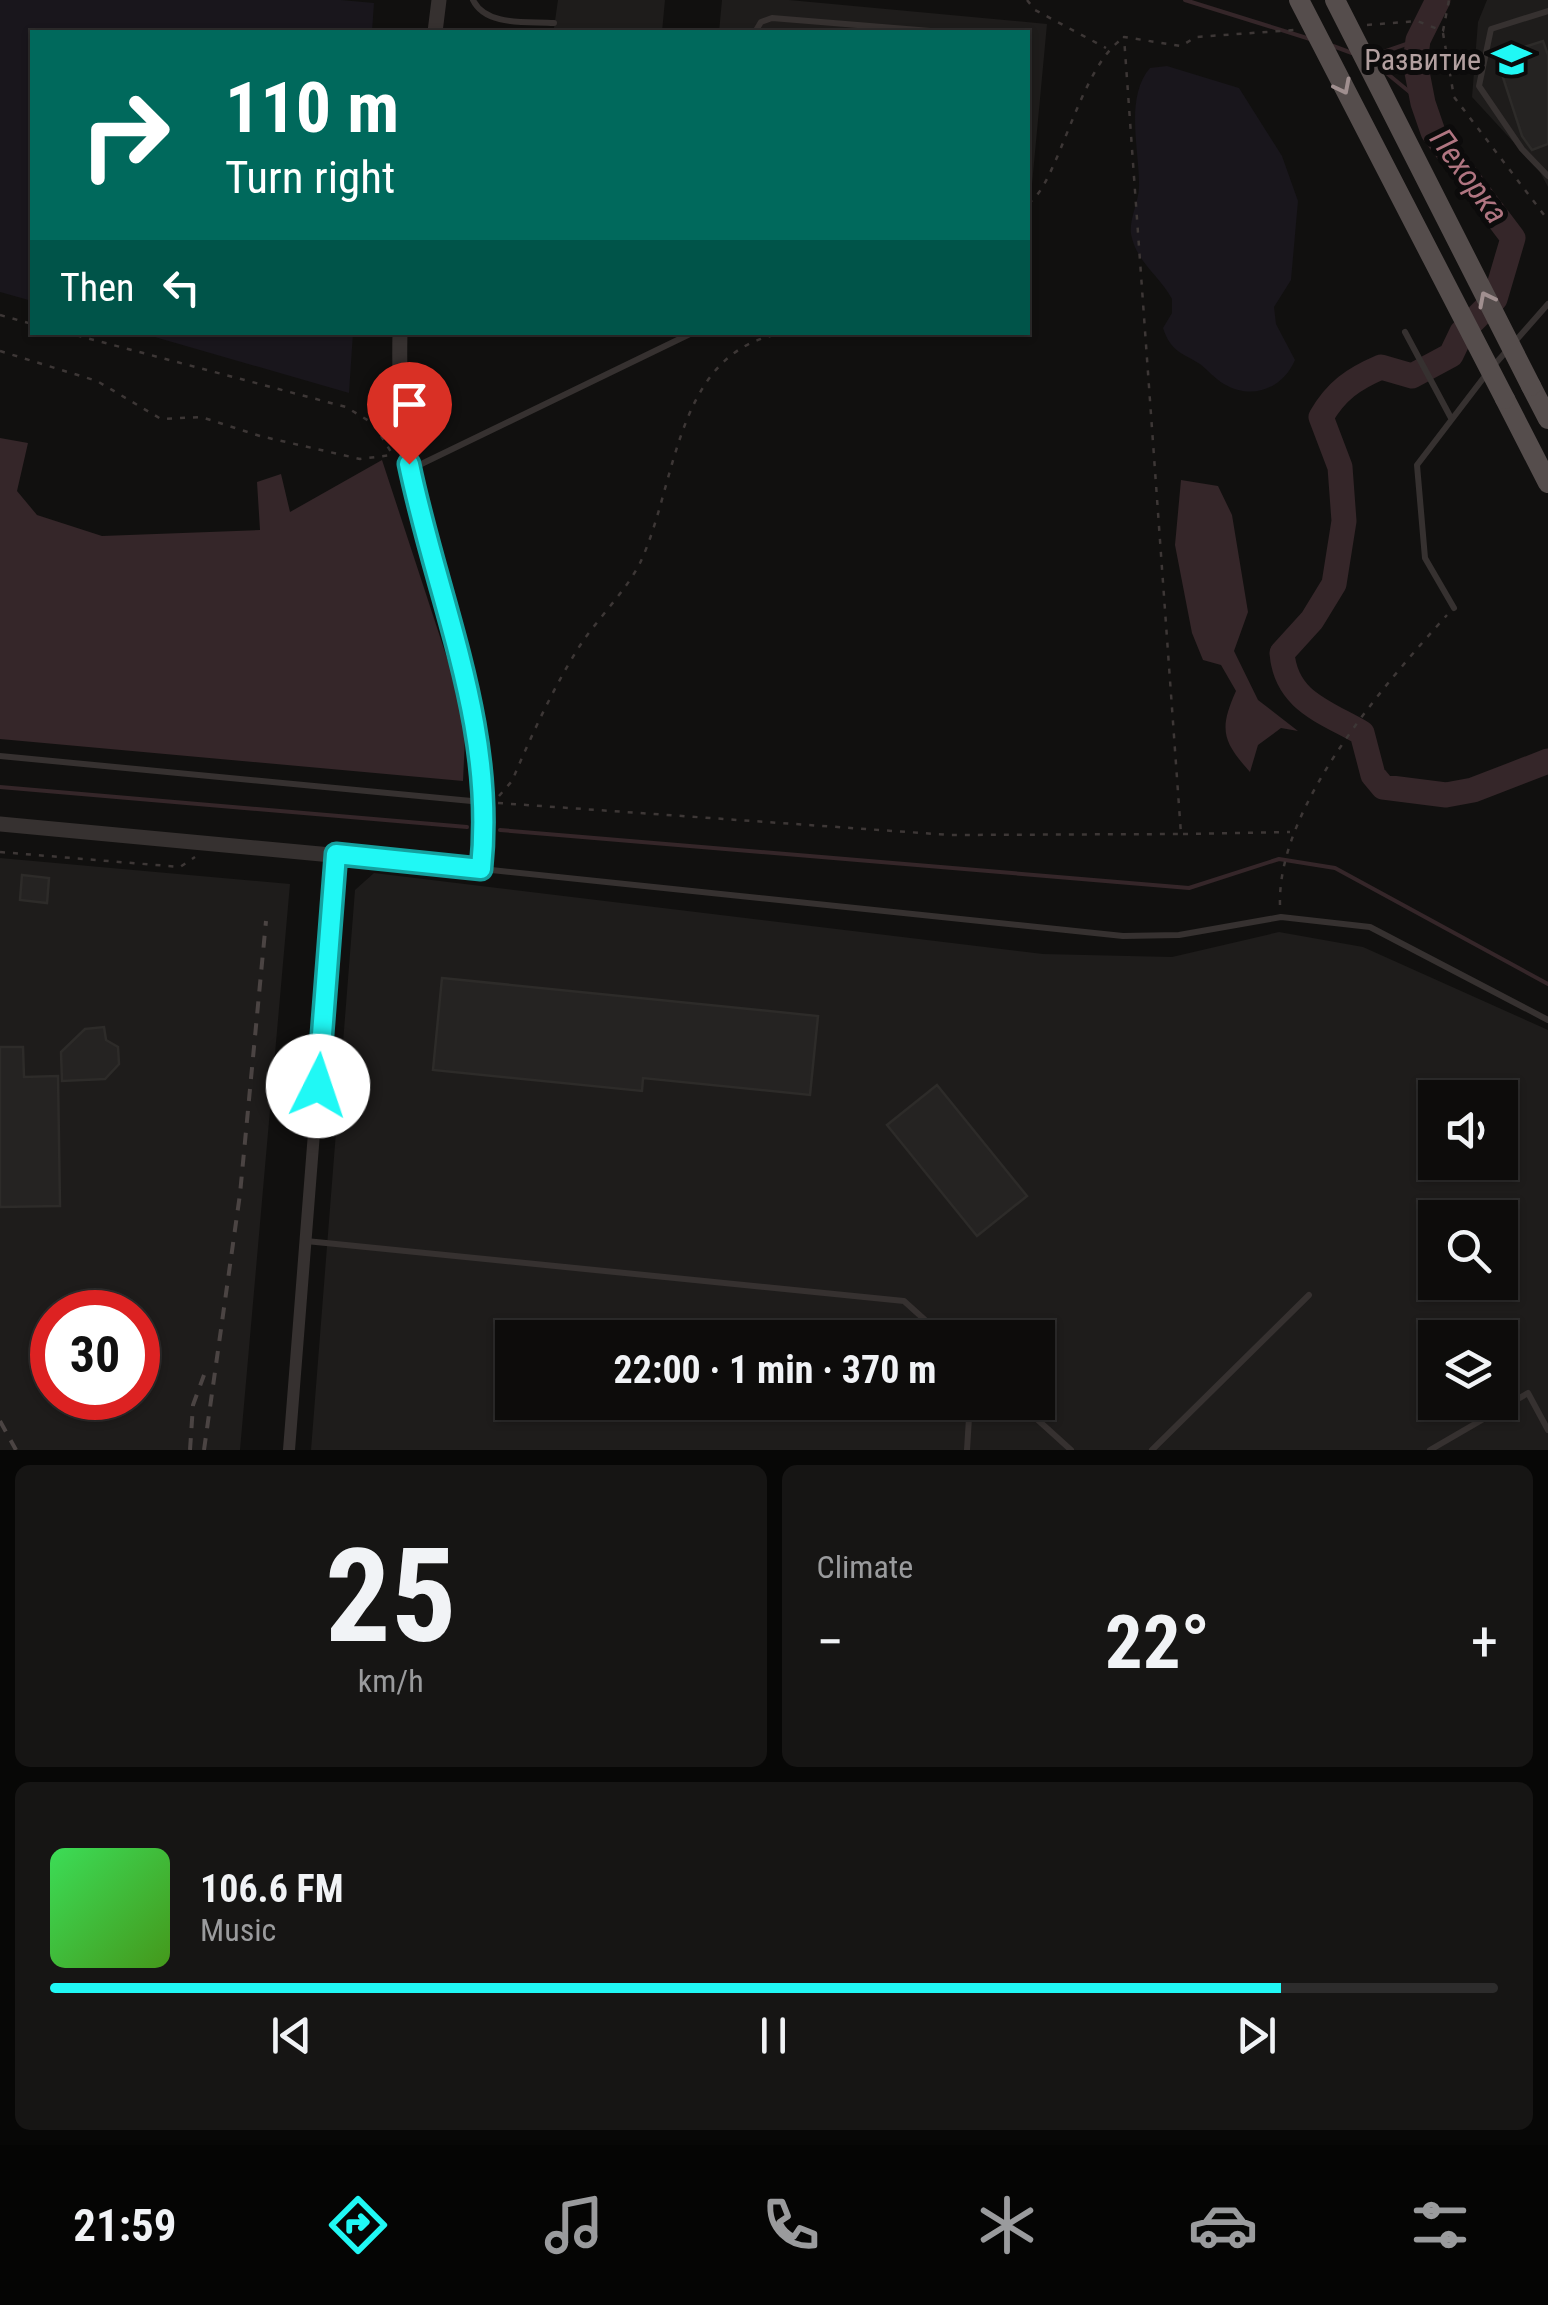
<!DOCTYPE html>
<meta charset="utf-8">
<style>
:root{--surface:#0d0c0b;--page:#161514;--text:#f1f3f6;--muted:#9a9b9d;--line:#2d2c2c;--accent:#20f8f5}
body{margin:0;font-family:"Roboto Condensed",sans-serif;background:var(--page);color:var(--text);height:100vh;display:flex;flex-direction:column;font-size:38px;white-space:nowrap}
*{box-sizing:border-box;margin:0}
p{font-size:32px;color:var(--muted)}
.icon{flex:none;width:55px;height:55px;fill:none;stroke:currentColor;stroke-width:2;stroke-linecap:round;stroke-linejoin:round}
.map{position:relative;height:1450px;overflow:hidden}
.panel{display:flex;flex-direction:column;gap:15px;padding:15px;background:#070706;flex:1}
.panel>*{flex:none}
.hud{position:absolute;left:30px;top:30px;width:1000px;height:305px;border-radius:0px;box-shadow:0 2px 8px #0004,0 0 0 2px var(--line);background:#00695c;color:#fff;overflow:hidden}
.buttons{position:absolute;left:1418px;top:1080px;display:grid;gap:20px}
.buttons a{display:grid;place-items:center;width:100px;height:100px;border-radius:0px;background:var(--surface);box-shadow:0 2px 8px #0004,0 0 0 2px var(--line);font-size:50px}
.speed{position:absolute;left:30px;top:1290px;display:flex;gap:20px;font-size:50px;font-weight:700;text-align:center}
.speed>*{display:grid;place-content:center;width:130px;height:130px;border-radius:50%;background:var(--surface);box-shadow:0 2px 8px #0004,0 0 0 2px var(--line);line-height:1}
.speed .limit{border:15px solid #d22;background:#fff;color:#111}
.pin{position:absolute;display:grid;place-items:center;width:85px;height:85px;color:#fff;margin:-102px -42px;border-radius:50% 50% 50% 0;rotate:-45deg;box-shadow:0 0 10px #0007}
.pin .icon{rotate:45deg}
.me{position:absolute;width:110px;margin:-55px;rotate:4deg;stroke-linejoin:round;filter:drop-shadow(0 0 8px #0008)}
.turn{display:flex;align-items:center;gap:35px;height:210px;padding:0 30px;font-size:45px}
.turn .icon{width:130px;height:130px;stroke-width:2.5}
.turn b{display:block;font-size:70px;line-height:85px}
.then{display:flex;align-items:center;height:95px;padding:0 30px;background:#0003;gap:20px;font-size:38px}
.big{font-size:75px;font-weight:700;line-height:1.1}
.panel .widget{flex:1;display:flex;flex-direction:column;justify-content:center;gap:15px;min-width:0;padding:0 35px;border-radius:15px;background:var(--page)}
.panel .dial{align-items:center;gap:0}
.dial b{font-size:130px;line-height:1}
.song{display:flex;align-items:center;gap:30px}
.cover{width:120px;height:120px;border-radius:15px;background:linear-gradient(135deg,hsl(130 70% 55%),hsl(100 70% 35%))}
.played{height:10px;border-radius:5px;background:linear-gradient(90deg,var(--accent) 85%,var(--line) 85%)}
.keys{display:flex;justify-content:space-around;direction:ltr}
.heat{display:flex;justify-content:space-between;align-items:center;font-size:55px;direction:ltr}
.panel .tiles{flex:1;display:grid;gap:15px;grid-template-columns:1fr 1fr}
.widget:last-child{grid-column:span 2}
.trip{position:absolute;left:495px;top:1320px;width:560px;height:100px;border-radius:0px;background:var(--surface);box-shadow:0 2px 8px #0004,0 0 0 2px var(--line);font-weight:700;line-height:100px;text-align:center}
.tabs{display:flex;height:160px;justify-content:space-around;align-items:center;background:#050504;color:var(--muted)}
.tabs .icon{width:70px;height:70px}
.tabs .on{color:var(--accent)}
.tabs b{font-size:45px;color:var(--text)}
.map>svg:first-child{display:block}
.built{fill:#1e1c1b;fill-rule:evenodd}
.green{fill:#19161c}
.water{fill:#352629}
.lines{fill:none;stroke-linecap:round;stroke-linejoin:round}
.stream{stroke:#352629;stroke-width:4}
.river{stroke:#352629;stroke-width:25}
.building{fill:#252322;stroke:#2d2b29;stroke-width:2.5}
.path{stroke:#3d3736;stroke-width:2.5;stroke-dasharray:5 8;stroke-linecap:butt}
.service{stroke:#363130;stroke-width:6}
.minor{stroke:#363130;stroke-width:12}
.tertiary{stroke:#363130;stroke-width:15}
.primary{stroke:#554d4c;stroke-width:20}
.rail{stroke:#4b4443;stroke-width:4;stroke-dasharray:12 10;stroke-linecap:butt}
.primary-bridge{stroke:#554d4c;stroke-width:20}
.oneway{stroke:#a08f8f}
.route-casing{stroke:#15a19f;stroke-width:25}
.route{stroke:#20f8f5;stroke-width:18}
.labels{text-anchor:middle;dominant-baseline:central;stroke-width:10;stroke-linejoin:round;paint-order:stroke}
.poi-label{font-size:30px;fill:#b3a0a0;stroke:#0c0b0b;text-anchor:end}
.water-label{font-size:32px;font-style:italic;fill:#b07581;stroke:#0c0b0b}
</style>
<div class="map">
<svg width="1548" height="1450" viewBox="0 0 1548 1450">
<rect width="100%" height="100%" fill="#11100f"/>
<path class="built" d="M558 0H665L662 32 554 28Z
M722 0H789L1047 24 1031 195 1028 32H719Z
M1487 0H1548V187L1539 170 1472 97 1478 22Z
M0 858 290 884 240 1450H0ZM52 1312H138V1398H52Z
M374 873 1043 954 1172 957 1279 932 1363 947 1537 1025 1548 1030V1450H311L355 890ZM1435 1098H1500V1162H1435ZM1435 1218H1500V1282H1435ZM512 1338H1038V1402H512ZM1435 1338H1500V1402H1435Z"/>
<path class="green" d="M0 0H341L374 3 372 32H32V301L0 292Z
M1167 66 1239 88 1282 156 1298 201 1291 280 1274 307 1276 324 1295 360C1283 388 1253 401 1224 384 1215 379 1208 370 1200 364 1181 352 1171 352 1163 328L1172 313V299C1160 276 1136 262 1131 234 1129 220 1138 203 1139 188 1140 152 1124 98 1150 68Z
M141 333H353L349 393Z"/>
<path class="water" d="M0 438 28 443 17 491 37 515 102 536 260 530 257 482 281 474 290 512 382 460 466 716 463 781 0 739Z
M1181 480 1218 486 1232 515 1248 612 1234 651 1258 700 1298 731 1281 728 1258 745 1250 772C1222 741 1219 729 1236 691L1221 665 1203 660 1192 633 1175 545Z"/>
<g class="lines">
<path class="stream" d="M1185 0 1310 39
M1333 46 1352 53
M1372 56 1418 40
M1378 66 1423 103
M0 787 467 827
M500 830 1189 888 1279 859 1335 868 1548 984"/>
<path class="river" d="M1438 0 1418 40 1415 62 1423 103 1433 132 1513 238 1495 299 1462 332 1451 355 1412 376 1381 367C1353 379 1336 391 1321 417L1340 467 1344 521 1334 584 1312 620 1282 653C1286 701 1324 711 1362 733L1373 775 1383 787 1446 795 1473 790 1548 761"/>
</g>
<path class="building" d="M1543 41 1548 55V144L1532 150 1522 136 1496 56Z
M22 875 49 878 47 903 20 900Z
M442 978 818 1016 810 1095 643 1078 642 1091 433 1070Z
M104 1027 106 1040 118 1047 119 1064 105 1079 62 1081 61 1052 85 1029Z
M0 1047H23L24 1077 58 1076 60 1206 0 1207Z
M937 1085 1027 1196 977 1236 887 1125Z"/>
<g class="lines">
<path class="path" d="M1027 0 1035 10 1106 48
M1367 25 1417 21 1443 31 1449 0
M1443 33 1454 97 1548 220
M1028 203C1057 188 1079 68 1122 39
M0 315 32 324
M64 332 346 407 374 424 391 452
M0 351 97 381 161 419 201 417 260 436 360 459 392 455
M499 796 512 781C532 734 554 686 581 644 599 617 626 591 640 563 679 481 674 340 796 332
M498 803 950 835 1181 834 1124 37 1181 46 1196 37 1294 30
M1183 834 1290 832
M0 852 180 867 195 857
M1280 905C1277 807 1384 685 1447 615"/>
<path class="service" d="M473 0C486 27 528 21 554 23
M1548 11 1491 29 1479 86 1522 149 1548 176
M755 32 761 22 772 18 943 32
M1405 332 1451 418
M411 469 694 332
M1454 608 1425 558 1417 465 1488 372 1548 304
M0 756 482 802
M482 869 1123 936 1179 935 1281 917 1370 927 1548 1020
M306 1241 904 1301 945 1338
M1018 1402 1071 1450
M967 1450 970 1402
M1152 1450 1309 1295
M1430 1450 1528 1393 1548 1430"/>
<path class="minor" d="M289 1450 336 854"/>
<path class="tertiary" d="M435 32 439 0
M0 824 481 869C497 730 441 603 410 470 400 426 399 378 400 332"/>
<path class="primary" d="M1531 386 1548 419
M1505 399 1548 483"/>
<path class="rail" d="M0 1421 16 1450
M190 1450 193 1405 204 1375
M204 1450 240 1194 266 921"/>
<path class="primary-bridge" d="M1299 0 1505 399
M1335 0 1531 386"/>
</g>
<defs><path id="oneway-chevron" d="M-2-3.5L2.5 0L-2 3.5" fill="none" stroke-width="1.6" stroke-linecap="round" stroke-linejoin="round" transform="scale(2.5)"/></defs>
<g class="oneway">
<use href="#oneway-chevron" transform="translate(1343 87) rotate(63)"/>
<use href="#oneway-chevron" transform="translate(1486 299) rotate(-117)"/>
</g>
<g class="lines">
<defs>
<path id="route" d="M318 1086 336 854 481 869C496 725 438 603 409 464"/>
</defs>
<use href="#route" class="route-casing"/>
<use href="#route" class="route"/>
</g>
<defs>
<symbol id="school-bare" viewBox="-9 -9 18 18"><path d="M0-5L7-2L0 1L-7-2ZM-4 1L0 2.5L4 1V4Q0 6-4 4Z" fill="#20f8f5" stroke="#0c0b0b" stroke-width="2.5" paint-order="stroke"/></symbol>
</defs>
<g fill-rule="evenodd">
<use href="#school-bare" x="1484" y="32" width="55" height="55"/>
</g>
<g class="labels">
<g class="poi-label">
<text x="1481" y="59">Развитие</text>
</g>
<g class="water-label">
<text transform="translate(1469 176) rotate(54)">Пехорка</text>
</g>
</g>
</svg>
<div class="buttons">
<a><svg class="icon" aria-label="sound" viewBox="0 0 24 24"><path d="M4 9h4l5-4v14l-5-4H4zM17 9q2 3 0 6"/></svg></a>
<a><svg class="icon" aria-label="search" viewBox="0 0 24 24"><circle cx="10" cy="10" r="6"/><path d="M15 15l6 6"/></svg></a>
<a><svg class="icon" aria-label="layers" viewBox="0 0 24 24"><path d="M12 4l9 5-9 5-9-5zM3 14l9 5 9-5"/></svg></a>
</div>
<div class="speed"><div class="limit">30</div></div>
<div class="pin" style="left:409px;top:464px;background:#d93025"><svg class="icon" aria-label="arrive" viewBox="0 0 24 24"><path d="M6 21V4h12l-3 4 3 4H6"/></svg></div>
<svg class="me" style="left:318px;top:1086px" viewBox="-20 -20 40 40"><circle r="19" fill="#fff"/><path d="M0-13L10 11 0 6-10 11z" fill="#20f8f5"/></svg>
<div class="trip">22:00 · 1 min · 370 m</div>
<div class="hud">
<div class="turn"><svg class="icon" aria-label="right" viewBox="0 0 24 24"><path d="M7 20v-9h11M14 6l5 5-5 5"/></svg><div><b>110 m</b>Turn right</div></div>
<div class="then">Then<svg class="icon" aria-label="left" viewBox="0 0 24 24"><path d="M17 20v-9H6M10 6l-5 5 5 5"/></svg></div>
</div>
</div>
<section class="panel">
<div class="tiles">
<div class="widget dial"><b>25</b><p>km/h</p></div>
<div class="widget"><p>Climate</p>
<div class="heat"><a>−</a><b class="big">22°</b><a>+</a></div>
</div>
<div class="widget">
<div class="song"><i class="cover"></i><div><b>106.6 FM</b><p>Music</p></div></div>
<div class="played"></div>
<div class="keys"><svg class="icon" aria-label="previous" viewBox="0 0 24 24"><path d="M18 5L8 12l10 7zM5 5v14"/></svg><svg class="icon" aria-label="pause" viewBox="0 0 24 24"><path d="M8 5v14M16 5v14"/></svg><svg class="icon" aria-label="next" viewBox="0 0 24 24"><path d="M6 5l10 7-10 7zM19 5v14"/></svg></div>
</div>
</div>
</section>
<nav class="tabs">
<b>21:59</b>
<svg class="icon on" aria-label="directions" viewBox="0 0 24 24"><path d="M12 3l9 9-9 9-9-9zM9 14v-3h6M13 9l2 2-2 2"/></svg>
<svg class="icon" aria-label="music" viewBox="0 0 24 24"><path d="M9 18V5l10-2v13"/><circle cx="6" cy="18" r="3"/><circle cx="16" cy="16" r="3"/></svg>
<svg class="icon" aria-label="phone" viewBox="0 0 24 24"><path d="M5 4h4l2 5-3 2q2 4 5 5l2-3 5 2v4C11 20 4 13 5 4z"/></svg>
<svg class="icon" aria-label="climate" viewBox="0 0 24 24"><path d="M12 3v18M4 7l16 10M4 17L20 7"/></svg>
<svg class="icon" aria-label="car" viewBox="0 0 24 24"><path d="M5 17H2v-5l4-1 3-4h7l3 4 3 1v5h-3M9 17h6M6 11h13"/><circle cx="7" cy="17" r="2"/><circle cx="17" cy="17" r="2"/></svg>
<svg class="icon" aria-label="filters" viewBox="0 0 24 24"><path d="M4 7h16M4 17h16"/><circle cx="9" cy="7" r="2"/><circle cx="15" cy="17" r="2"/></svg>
</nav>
